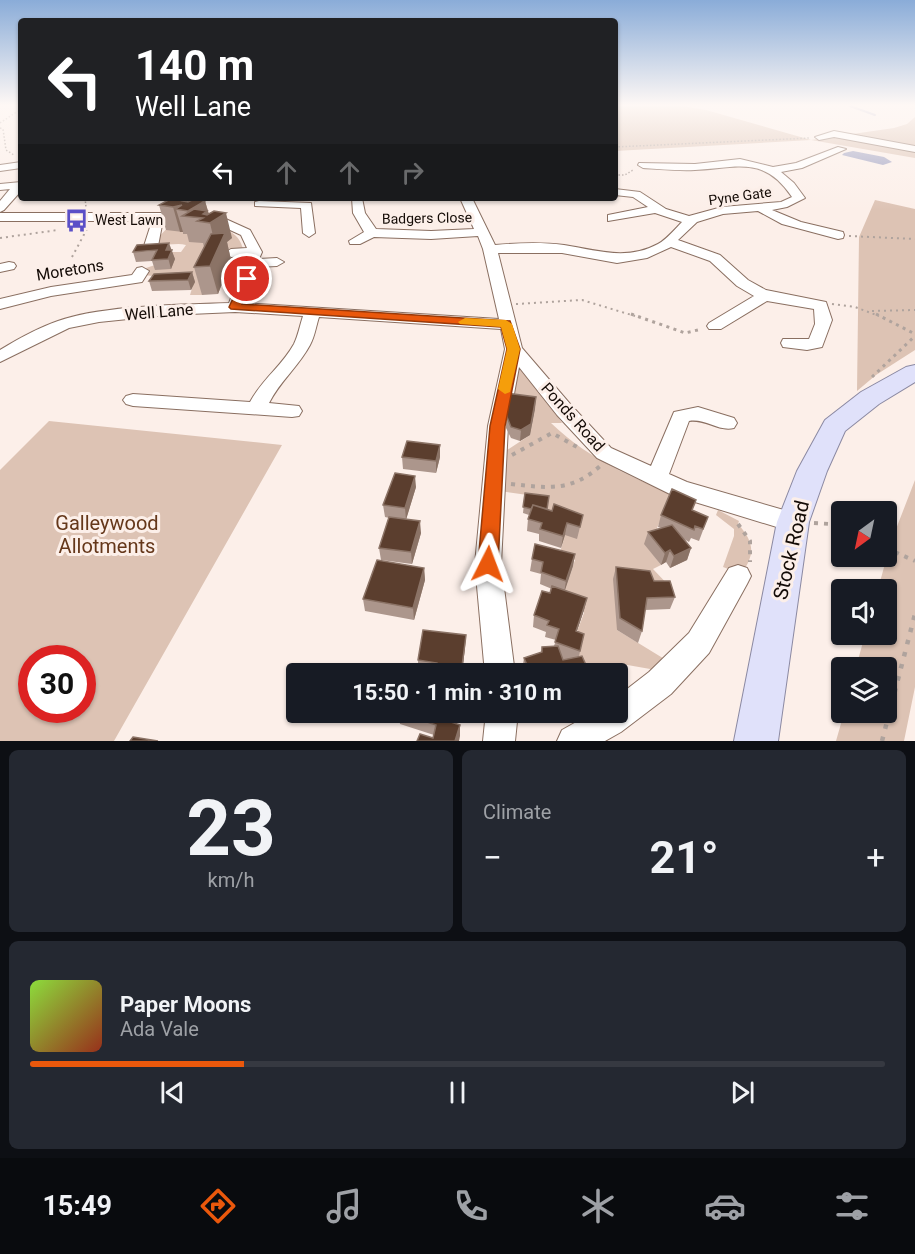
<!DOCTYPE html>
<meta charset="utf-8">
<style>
:root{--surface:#171b24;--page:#242831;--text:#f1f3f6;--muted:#9ea1a6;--line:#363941;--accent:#ea580c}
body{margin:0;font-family:Roboto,sans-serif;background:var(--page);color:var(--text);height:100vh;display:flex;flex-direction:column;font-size:22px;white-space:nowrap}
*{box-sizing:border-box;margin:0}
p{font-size:20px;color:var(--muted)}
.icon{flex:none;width:33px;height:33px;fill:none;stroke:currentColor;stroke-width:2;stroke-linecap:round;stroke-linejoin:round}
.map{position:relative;height:741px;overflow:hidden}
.side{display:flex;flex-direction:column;gap:9px;padding:9px;background:#0d0f14;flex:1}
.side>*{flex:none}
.hud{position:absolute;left:18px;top:18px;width:600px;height:183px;border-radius:6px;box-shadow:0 2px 4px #0004;background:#202124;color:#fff;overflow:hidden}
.needle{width:39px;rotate:213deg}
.tools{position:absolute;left:831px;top:501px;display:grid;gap:12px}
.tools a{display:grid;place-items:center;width:66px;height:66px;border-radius:6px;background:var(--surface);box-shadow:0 2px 4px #0004;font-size:30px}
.speed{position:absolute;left:18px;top:645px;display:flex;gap:12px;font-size:30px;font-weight:700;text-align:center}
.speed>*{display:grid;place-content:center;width:78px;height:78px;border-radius:50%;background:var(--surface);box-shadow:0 2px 4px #0004;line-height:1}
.speed .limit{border:9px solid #d22;background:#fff;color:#111}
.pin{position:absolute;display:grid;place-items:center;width:51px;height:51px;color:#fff;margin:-26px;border:3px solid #fff;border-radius:50%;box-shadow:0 2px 6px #0007}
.me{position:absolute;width:66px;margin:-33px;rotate:3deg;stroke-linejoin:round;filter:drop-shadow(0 0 4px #0008)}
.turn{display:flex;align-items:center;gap:21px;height:126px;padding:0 18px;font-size:27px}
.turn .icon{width:78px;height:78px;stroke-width:2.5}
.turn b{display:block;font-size:42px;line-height:51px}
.lanes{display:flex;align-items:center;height:57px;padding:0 18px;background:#0003;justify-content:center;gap:30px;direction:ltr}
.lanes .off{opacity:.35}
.big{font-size:45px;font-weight:700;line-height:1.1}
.side .tile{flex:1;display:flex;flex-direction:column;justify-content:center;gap:9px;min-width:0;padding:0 21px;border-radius:9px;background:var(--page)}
.side .dial{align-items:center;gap:0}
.dial b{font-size:78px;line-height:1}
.song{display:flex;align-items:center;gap:18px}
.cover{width:72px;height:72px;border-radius:9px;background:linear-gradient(135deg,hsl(90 70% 55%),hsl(10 70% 35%))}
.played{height:6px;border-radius:3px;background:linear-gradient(90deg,var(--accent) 25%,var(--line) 25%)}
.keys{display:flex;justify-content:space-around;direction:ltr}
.heat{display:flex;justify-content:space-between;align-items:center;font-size:33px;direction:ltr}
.side .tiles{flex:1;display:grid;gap:9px;grid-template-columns:1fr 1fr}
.tile:last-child{grid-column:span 2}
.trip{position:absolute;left:286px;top:663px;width:342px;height:60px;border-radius:6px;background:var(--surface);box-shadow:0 2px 4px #0004;font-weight:700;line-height:60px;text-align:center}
.tab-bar{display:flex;height:96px;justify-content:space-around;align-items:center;background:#090b0e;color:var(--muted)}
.tab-bar .icon{width:42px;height:42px}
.tab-bar .current{color:var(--accent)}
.tab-bar b{font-size:27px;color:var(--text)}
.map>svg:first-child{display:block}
.green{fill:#ddc3b4;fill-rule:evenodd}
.water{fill:#9ea0c1}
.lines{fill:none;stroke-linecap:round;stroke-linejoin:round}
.stream{stroke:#9ea0c1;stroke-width:2}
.minor-casing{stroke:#8a6f61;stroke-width:2}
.major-casing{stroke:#8b89a2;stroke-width:2}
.path-far4{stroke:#afa39d;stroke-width:1.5;stroke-dasharray:1.5 2;stroke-linecap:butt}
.path-far3{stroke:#afa39d;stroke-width:2;stroke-dasharray:2 4;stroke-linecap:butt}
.path-far2{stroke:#afa39d;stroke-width:3;stroke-dasharray:3 4.5;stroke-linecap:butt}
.path-far1{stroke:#afa39d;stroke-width:4;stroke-dasharray:4 6;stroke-linecap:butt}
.path{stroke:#afa39d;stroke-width:4.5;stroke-dasharray:4.5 8;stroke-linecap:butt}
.minor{fill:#fff;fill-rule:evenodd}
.major{fill:#e0e1fa;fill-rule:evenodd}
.wall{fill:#ac968c}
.shaded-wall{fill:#8b7366}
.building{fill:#5b3e2e;stroke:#8b7366;stroke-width:1.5}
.route{fill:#ea580c;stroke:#983908;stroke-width:1.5}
.slow{fill:#f59e0b}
.labels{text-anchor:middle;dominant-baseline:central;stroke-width:6;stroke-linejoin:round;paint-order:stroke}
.far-street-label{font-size:14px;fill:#140b06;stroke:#fcefe9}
.far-poi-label{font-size:14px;fill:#140b06;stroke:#fcefe9;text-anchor:start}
.street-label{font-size:16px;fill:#140b06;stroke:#fcefe9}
.near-park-label{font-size:20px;fill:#65371a;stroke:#fcefe9}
.near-street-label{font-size:20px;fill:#140b06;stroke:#fcefe9}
</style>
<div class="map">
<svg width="915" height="741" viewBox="0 0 915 741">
<rect width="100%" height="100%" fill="#fcefe9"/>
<path class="green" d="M615 106H682L706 110 811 140 894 128 907 124 915 117V158L811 140 615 151Z
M875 200 915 209V350L876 375 857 391 859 237Z
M166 221C189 224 237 219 243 249L241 253V248L224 249 202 295H190L194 282 145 275 143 269 158 264 172 252H181L186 245C175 242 165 248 155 241L172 223H161Z
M518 368 526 371 562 423H551C591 462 644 483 696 503L693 509 669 502 657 528 669 536 645 544 661 565 653 569 673 590 666 592 617 630 666 660 656 670 616 663 586 665 578 662 573 642 584 613V605L564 593 575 560 559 556 565 535 546 514 549 498 493 490 504 452 530 435 535 409 505 404Z
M49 421 282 445 114 741H0V470ZM32 658H82V710H32Z
M915 480V687L904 741H836L844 713 886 712V668L856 667 865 635 886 634V590L878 589 891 542Z
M718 510 739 521 738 524C754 542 756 554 741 574L723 567 734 536V529L716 515Z"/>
<path class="water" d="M853 151 884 157 892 162 883 165 842 155 844 153Z"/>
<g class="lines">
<path class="stream" d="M850 106 875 115"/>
<defs>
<path id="minor" d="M834 131 915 146V152L834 137 819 140 815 137Z
M838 147 846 149 802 168 781 172 794 183 805 198 787 207 772 210 801 222 843 232 844 235 843 238 838 239 782 224 758 211 723 214 697 222 678 240 720 255 748 280 766 290 826 302 832 320 822 347 807 350 783 347 781 343 783 339H809L815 324 814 309 767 301 721 329H709L707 326 709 323 754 296 737 286 710 261 671 247 647 258 617 263 562 253H498L522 348 571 405 611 448 651 466 674 412 698 407 734 418 737 423 734 428C719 432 705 418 689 421L669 474 687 482 801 515 805 522 801 529 793 532 672 495 597 458 557 415 519 367 508 426 501 564 515 674H485L475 564 488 426 505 349 501 329 319 317C316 326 315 336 310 345 299 366 280 381 269 403L299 406 302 411 299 416 292 417 133 406 126 404 123 400 126 396 133 394 250 402C263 378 282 366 294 344 298 336 300 325 303 316L235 312 167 315 99 322 69 328 0 362V350C18 339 38 328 58 321 104 305 180 305 229 303L247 256 231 257 224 253 231 249 247 248 241 235 217 224 166 221 162 225 158 246 151 250 144 246 152 221H0V213H163L219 216 250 230 262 252 259 259 277 258 284 262 277 266 257 267 244 303 499 319 483 249 478 236 431 239 374 237 360 244H350L349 241 364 232 353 213 352 198H362L365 213 376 229 431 231 474 229 460 198H472L495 245C518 243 541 242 564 245 596 250 627 261 658 244 667 239 675 229 682 222L655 213 608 221V215L648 207 633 197 615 195V189L640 192 666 209 689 216 722 207 781 202 792 197C764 155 737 168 695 170 678 171 660 169 643 168L638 165 639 163 695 164 740 159 773 167 796 163Z
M21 162V168L0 171V165Z
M21 182V191L4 210 0 212V201L10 189 0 190V184Z
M259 201 311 203 315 233 309 237 303 233 301 208 255 206V202Z
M9 262 14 263 16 266 14 269 0 272V264Z
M142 267 149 271 142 282 51 296 0 309V299L51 287 132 275 137 268Z
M738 565 747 568 751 576 747 584 709 653 671 694 621 732 605 741H557L562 730 594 712H618V696L649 672 689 633 729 568Z
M486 712H518L515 741H483Z"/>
<path id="major" d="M915 365V382L879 404 845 431 827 471 809 522 778 741H734L777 522 797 471 825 420 861 392 906 367Z"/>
</defs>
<use href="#minor" class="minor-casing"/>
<use href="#major" class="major-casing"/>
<path class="path-far4" d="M0 123 21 109
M0 128 3 129 6 150 14 155
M615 147 809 138
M615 175H625L633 170
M85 198 86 207"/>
<path class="path-far3" d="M849 236 915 239
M0 238 58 230
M72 257 87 229
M516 304 582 300 635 316
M832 304 855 307 879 316
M872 311 915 310"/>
<path class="path-far2" d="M631 314 685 333 702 329
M876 314 915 334
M872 377 915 336"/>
<path class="path-far1" d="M512 455 552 433 577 447
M511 484C548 488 571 492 600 466
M814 523 830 524 842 529
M738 524 750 541V562
M886 548 915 561"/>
<path class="path" d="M882 741 915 614"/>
<use href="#minor" class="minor"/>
<use href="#major" class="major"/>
</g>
<path class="wall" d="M186 200V202L205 201 209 214 232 238 227 242 231 260 218 294 202 295 194 267 204 247 203 243 189 242 187 234H183V232L166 230 159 205Z
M171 250 175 259 171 269 155 270 152 261 136 262 133 252Z
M192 272 195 282 191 290 152 291 149 281Z
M506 393 535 409 530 435 520 441 511 438 506 428 505 404Z
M440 445V457L436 473 403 469 402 457Z
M416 487 406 519 421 533 412 564 381 560 379 548 389 518 385 517 383 505Z
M525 493 547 509 580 527 577 539 565 535 561 548 539 541V534L527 531 528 519 529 515 523 513Z
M692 510 708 517 699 541 691 538 689 542 684 539 691 548 687 560 670 568 666 562 661 565 644 544 648 532 661 528 658 527 661 515Z
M575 554 573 566 565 590 587 598 584 610 577 631 584 634 579 656 590 674H524L522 670 524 658 541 652 542 647 554 646 556 640 545 637 546 632 533 627 534 615 550 593 552 589 540 584 541 574 530 571 532 559Z
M616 567 654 581 675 597 670 609 645 610 642 631 638 643 617 630 613 579Z
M424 568 425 580 414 620 365 611 363 599Z
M466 635 465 647 462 674H431L418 672V660Z
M398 712 453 714V723L460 736 433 738 434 735 400 724Z"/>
<path class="shaded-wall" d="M186 200 189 210 205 201 211 222 226 213 232 238 227 242 231 260 218 294 210 266 216 249 210 223 203 218 190 217 188 211 183 201Z
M182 205 176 209 183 232H180L173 207Z
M169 243 175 259 171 269 166 250Z
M192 272 195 282 191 290 188 280Z
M536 397 535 409 530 435 520 441 521 430Z
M440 445V457L436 473V461Z
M415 476 416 487 406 520 405 508Z
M420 521 421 533 412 564 411 552Z
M567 523 565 535 561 548 563 536Z
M691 548 687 560 670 568 674 556Z
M670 550 666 562 661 565 665 553Z
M575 554 573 566 564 593 566 581Z
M424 568 425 580 414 620 413 608Z
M587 598 584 610 573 642 576 631Z
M466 635 465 647 462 674H461Z
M460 725V736L459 741H455Z"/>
<path class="building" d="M172 198 186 200 183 201 188 202 194 199 205 201 188 211 176 209 182 205 173 207 159 205Z
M194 209 207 211 203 214 207 215 214 211 226 213 210 223 197 221 203 218 182 216Z
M225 233 210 266 194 267 211 234Z
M169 243 166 250H172L168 259 152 260 157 250 133 252 137 245Z
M192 272 188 280 149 281 154 274Z
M506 393 536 397 531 424 521 430 511 427 507 417Z
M407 441 440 445 436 461 402 457Z
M395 473 415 476 405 508 383 505Z
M672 489 696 500 692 510 708 517 703 529 695 526 694 530 661 515Z
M525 493 549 496 547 509 533 505 531 509 523 507Z
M554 504 583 515 580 527 567 523 563 536 540 529 542 523 528 519 533 505 552 511Z
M389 517 420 521 411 552 379 548Z
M672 525 691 548 674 556 670 550 665 553 648 532Z
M535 544 575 554 566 581 541 572 543 562 532 559Z
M377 560 424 568 413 608 363 599Z
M616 567 650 571 654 581H670L675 597 647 598 642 631 620 618Z
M552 586 587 598 576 631 584 634 580 651 555 642 559 629 547 625 549 621 534 615 542 591 550 593Z
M423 630 466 635 461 674H435L437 663 418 660Z
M558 646 563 660 582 656 590 674H531L524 658 542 652V647Z
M398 712H448L453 714 451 722 460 725 455 741H417L420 734 433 738 436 725Z
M133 737 158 741H130Z"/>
<linearGradient id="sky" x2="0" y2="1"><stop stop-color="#8aacd8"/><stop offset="0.5" stop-color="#fef8f5"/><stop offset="1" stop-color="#fef8f5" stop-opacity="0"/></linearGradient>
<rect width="915" height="210" fill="url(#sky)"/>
<path class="route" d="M247 275 253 279 242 304 510 321 520 349 505 426 498 564 495 570 488 572 481 570 478 564 490 426 507 349 501 327 231 309 229 307 242 279Z"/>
<path class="slow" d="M465 318 506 320 512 324 520 349 510 392 505 394 498 389 507 349 501 327 460 324 458 322Z"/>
<defs>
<symbol id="bus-bare" viewBox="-9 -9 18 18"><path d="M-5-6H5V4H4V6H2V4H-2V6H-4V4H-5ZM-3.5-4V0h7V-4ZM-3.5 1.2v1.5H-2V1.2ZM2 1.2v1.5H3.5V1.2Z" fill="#5a4fc7" stroke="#fcefe9" stroke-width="2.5" paint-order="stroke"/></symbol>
</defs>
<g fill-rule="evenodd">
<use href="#bus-bare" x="60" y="204" width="33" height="33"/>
</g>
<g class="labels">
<g class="far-street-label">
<text transform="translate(740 196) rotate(-8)">Pyne Gate</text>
<text transform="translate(427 218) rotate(-1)">Badgers Close</text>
</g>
<g class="far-poi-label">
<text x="95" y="220">West Lawn</text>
</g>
<g class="street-label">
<text transform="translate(70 270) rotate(-9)">Moretons</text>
<text transform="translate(159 312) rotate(-5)">Well Lane</text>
<text transform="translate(573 417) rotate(48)">Ponds Road</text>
</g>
<g class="near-park-label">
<text x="107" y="523">Galleywood<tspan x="107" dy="23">Allotments</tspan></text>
</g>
<g class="near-street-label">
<text transform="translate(791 550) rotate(-77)">Stock Road</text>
</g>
</g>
</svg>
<div class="tools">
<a><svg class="needle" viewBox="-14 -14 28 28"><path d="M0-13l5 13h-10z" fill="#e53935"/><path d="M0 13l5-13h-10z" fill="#9ea1a6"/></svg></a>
<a><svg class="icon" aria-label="sound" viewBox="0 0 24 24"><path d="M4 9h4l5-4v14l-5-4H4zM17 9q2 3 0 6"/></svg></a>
<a><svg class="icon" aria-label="layers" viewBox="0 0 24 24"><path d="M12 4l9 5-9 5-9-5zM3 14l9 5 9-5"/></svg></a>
</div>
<div class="speed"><div class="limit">30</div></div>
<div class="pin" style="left:247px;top:279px;background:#d93025"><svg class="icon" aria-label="arrive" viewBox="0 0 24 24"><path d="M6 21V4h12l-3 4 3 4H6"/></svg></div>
<svg class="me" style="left:488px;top:564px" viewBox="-20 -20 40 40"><path d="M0-17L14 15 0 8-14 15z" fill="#ea580c" stroke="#fff" stroke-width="4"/></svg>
<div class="trip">15:50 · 1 min · 310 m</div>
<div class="hud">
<div class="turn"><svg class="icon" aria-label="left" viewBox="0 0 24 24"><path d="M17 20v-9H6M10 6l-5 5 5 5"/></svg><div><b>140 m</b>Well Lane</div></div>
<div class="lanes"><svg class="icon" aria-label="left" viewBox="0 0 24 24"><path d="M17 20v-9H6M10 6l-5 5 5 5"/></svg><svg class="icon off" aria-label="ahead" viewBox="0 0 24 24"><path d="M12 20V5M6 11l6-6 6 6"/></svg><svg class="icon off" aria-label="ahead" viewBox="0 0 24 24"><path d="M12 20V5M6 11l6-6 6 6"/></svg><svg class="icon off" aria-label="right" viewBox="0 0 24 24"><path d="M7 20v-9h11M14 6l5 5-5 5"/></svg></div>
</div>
</div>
<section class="side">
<div class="tiles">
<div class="tile dial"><b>23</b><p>km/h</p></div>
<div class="tile"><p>Climate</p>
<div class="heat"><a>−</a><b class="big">21°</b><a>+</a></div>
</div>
<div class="tile">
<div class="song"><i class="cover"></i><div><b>Paper Moons</b><p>Ada Vale</p></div></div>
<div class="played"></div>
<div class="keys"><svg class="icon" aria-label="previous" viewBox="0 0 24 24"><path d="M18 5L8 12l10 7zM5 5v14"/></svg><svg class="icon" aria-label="pause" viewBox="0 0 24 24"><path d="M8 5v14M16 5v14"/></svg><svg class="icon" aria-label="next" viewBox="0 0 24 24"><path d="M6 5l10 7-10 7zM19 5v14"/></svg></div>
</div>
</div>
</section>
<nav class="tab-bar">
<b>15:49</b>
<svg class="icon current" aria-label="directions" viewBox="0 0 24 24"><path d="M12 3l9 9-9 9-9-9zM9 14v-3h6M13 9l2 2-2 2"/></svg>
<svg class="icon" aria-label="music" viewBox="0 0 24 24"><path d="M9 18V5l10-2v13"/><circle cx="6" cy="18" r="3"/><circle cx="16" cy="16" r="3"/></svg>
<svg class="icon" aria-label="phone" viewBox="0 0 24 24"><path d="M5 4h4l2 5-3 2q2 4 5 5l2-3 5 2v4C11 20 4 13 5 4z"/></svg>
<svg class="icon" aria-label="climate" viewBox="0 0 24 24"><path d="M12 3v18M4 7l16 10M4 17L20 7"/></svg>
<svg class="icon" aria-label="car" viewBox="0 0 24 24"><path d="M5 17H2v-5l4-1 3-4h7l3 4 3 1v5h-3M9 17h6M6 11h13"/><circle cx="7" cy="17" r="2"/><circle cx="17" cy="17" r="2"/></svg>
<svg class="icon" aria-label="filters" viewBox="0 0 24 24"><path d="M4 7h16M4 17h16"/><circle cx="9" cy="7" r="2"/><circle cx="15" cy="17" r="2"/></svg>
</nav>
